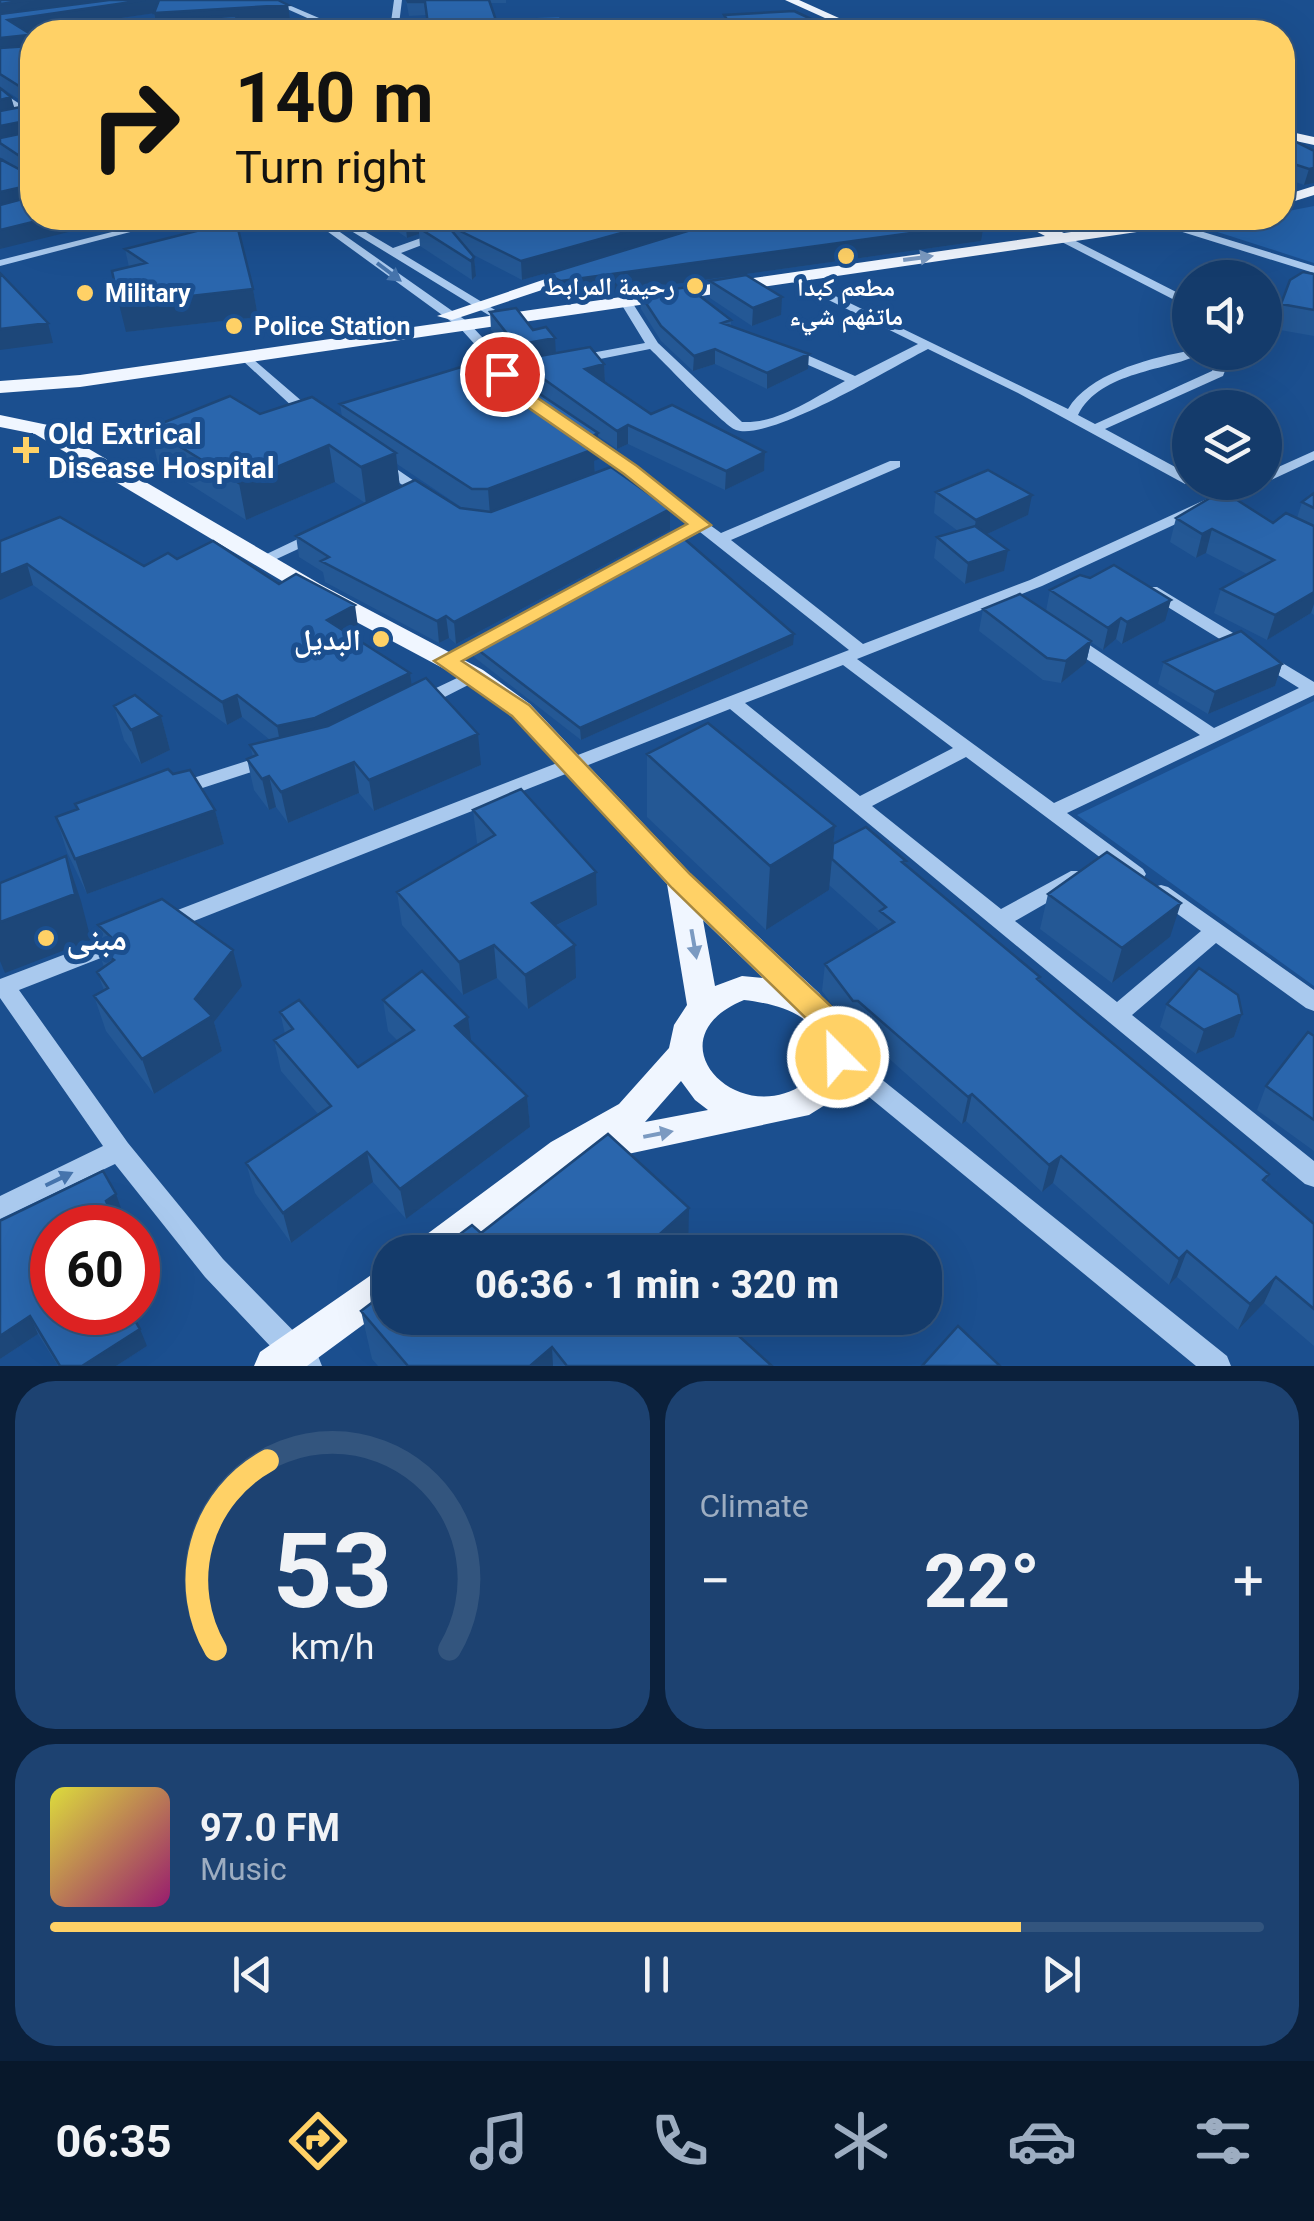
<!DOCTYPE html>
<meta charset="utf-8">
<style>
:root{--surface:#143b6b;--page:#1d4271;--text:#f1f3f6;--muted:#9dadc1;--line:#33557e;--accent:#ffd166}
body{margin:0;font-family:Roboto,"Noto Naskh Arabic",sans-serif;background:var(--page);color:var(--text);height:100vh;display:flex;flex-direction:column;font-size:38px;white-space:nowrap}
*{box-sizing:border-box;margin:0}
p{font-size:32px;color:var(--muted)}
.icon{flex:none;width:55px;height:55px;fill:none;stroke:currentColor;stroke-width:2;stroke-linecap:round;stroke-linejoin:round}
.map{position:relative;height:1366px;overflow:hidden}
.drawer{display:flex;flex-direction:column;gap:15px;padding:15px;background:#0b203b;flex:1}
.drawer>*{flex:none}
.hud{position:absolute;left:20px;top:20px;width:1275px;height:210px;border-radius:40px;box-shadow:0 10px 40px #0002,0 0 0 2px var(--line);background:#ffd166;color:#111;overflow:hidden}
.controls{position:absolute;left:1172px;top:260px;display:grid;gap:20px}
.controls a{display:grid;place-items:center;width:110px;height:110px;border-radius:50%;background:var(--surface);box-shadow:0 10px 40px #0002,0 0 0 2px var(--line);font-size:50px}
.speed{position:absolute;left:30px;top:1205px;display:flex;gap:20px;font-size:50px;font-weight:700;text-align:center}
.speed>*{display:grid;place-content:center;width:130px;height:130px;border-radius:50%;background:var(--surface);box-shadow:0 10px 40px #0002,0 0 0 2px var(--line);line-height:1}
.speed .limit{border:15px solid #d22;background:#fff;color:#111}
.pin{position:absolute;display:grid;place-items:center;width:85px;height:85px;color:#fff;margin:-42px;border:5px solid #fff;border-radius:50%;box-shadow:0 2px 10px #0007}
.me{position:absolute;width:110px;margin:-55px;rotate:337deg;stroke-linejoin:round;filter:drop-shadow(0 0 8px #0008)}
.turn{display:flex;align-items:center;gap:35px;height:210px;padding:0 50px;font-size:45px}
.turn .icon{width:130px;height:130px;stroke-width:2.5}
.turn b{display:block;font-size:70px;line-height:85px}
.big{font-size:75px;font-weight:800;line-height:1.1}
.drawer .widget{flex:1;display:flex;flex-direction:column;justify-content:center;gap:15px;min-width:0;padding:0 35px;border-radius:40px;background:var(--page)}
.drawer .dial{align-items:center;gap:0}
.dial svg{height:260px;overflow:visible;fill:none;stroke:var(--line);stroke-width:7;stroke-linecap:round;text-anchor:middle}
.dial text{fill:var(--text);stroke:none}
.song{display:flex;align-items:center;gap:30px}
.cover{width:120px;height:120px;border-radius:15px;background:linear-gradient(135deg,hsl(60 70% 55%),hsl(320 70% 35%))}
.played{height:10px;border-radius:5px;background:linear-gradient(90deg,var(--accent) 80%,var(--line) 80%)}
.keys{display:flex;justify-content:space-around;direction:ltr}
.heat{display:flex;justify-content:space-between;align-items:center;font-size:55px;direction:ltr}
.drawer .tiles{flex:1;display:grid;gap:15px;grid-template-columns:1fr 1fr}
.widget:last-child{grid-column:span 2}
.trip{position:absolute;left:372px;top:1235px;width:570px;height:100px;border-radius:40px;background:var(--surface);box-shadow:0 10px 40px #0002,0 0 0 2px var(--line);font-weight:800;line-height:100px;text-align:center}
.tabs{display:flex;height:160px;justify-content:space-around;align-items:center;background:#08182b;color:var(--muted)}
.tabs .icon{width:70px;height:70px}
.tabs .current{color:var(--accent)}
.tabs b{font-size:45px;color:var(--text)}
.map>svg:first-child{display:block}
.green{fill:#2461a8}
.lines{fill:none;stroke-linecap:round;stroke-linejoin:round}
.minor{fill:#a9c9ee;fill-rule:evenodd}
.major{fill:#f0f6ff;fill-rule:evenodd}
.wall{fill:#245895;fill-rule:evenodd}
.shaded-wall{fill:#1d4779}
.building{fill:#2a66ad;stroke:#1d4779;stroke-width:2.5}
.oneway{fill:#7b9ac1}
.oneway2{fill:#4674ac}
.route{fill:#ffd166;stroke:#a68842;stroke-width:2.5}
.poi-dot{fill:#ffd166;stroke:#1b4f8f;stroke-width:4}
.labels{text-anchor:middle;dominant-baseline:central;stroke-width:10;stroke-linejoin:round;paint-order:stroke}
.far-poi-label{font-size:25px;font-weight:bold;fill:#fff;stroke:#1b4f8f;text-anchor:start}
.poi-label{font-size:30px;font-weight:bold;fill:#fff;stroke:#1b4f8f;text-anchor:start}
.near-poi-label{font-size:35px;font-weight:bold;fill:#fff;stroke:#1b4f8f;text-anchor:start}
</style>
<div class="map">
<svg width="1314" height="1366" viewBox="0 0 1314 1366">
<rect width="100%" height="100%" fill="#1b4f8f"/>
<path class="green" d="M559 17 565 32H472L469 21Z
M1314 206V263L1205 228 1257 218H1282L1283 212Z
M1314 701V986L1077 815Z"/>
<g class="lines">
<path class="minor" d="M267 0H277L319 18 391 22 394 0H402L398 32H390L391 26 332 23 229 32 215 31 314 21Z
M0 91 32 112V119L0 98Z
M168 218H184L0 266V260Z
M309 218H320L468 322 510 367 511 370 508 376H498V370L460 328Z
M330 218H342L393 248 435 233H443V237L401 253 510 319 500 322Z
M1164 220 1314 266V273L1160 225 1159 223Z
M1056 235H1064L1190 299V308L1056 239Z
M790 274 1068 409C1088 375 1146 359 1183 352 1191 350 1195 352 1205 352 1167 372 1101 370 1078 415L1095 424 1212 371 1220 352H1232L1223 376 1105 429 1190 475V482H1196L1185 484 1018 393 928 349C892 367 770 442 736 430 723 425 665 363 650 349L575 364 569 360 575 356 645 343 620 302 630 299 658 343 742 422C778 424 813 398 845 381L783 354V348H791L855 376 918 344 786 279 784 277Z
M246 353 318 415V421H308L242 360 240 357Z
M580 431 721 533 890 461H900V467L731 540 863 644 1030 580 1244 482H1265V473L1314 451V460L1042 586 857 659 1054 803 1200 735 1064 644 1062 640 1064 636H1076L1214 728 1299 688 1145 593 1143 590 1145 587H1157L1314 682V695L1067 813 1143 869 1146 874 1143 879H1129L966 757 872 806 1001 909 1071 871H1085L1088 876 1085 881 1015 921 1117 1002 1201 931 1154 897 1151 892 1154 887 1161 885 1168 887 1314 990V1011L1306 1008 1216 943 1132 1015 1314 1161V1187L1305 1184 730 709 171 930 164 932 157 930 153 924 157 918 849 650 700 532 597 587H585L583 584 585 581 691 524 575 438V432ZM843 665 953 748 860 796 745 703Z
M380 460 385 461 436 496 434 499H424L375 467 373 464Z
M319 529 324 531 327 534 324 537 268 563H256L254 560Z
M493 631 499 632 501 636 499 640 451 665 445 666 436 661Z
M474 670 480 671 483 675 480 679 427 706H415L412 702 415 698Z
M272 753 281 759 279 763 178 796 171 795 168 790 171 785Z
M121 933 129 935 132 941 129 947 19 990 128 1143 223 1259 318 1356 322 1366H289L205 1277 115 1164 0 1219V1196L103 1146 0 998V979Z
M837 1048 845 1050 1227 1356 1231 1366H1196L829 1064 825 1057 829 1050Z"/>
<path class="major" d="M785 0H799L870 32H856Z
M1282 130 1314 137V145L1282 138Z
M1314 186V195L1282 205V196Z
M1011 218H1030L1064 233 1170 218H1206L1198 223 80 387 0 393V381L80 375 1045 236Z
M578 268 586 273 584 276 452 320 437 316Z
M0 415 48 425 320 584 483 670 530 704 691 874 819 993 844 1025 853 1047 851 1070 833 1100 809 1115 572 1166 460 1252H414L419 1240 551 1142 619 1104 669 1048 674 1025 687 1005 667 884 512 716 465 680 304 594 35 434 0 427ZM703 920 763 978 742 976 715 986ZM744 1000C777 1004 824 1014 819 1057 818 1068 814 1077 805 1083 738 1131 649 1039 744 1000ZM681 1081 695 1100 708 1110 645 1122Z
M390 1265V1305L307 1366H254L260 1352 377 1271Z"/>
</g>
<path class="wall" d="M0 0 288 5 290 19 238 22 155 19 154 13 27 32 32 35V218L15 167 2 158H0V88L11 97 14 109 29 106 2 88H0Z
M406 0H506V3H490L426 15 409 16Z
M724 15 839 32H726L724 29Z
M1282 135 1314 151V183L1304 185 1293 181Z
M378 218H972L981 241 562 300 548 293 547 274 619 252 522 280 472 254 474 257 476 276 472 280 420 246 419 234 407 238Z
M125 249 253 289 258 317 126 332 129 267Z
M1314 274V336L1274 329 1281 304Z
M710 281 781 315 752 326 710 298Z
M640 294 731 320V326L808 369 767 389 715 364 693 371 661 341 641 309Z
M490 312 533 330 556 353 604 364 605 382 651 414 765 452 764 471 725 490 628 444 617 449 598 436 599 459 594 461 595 473 670 530 456 644 449 638 439 643 325 582 323 572 299 557 296 536 365 503 335 482 246 520 158 464 150 428 342 417 340 404 510 374 545 397 518 378 517 364 491 330ZM397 464 464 509 400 487Z
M936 492 1028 515 987 534 1004 571 965 584 934 558 937 537 958 531 934 513Z
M1314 493V615L1311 613 1267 640 1214 613 1221 589 1247 574 1206 553 1196 558 1170 542 1176 518 1273 523 1297 518 1302 502Z
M0 541 144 566 177 559 279 584 358 627 347 633 410 673 411 685 481 765 374 811 359 793 288 823 276 807 269 810 254 790 247 759 253 757 250 745 270 740 242 717 227 725 33 585Z
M1050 590 1165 621 1122 644 1116 639 1103 650 1091 642 1086 663 1061 683 1043 680 979 631 983 609 1046 611Z
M793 645 581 740 474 657 473 646Z
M1164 662 1282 664 1275 686 1208 714 1158 684Z
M114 706 161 716 170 750 141 764 124 740Z
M647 754 835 826 833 844 906 861 905 865 1040 977 1039 981 1080 1016 1269 1174 1266 1183 1314 1224V1346L1264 1303 1238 1330 1177 1277 1169 1285 1053 1183 1042 1192 966 1121 962 1124 855 1028H849L822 991 825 964 877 932 878 929 829 885V890L766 930 647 817Z
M75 804 215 810 224 844 87 894 67 852 56 817 77 810Z
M473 810 596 872 597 905 555 926 576 978 528 1009 497 978 463 995 402 925 397 892 478 844 477 843Z
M1048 894 1170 937 1112 983 1040 929Z
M98 925 242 986 214 1022 222 1051 154 1094 106 1031 94 996 104 990 97 972 104 967 97 947 104 943Z
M383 1000 471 1042 527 1096 530 1127 406 1219 373 1182 291 1243 255 1193 246 1163 318 1114 281 1071 274 1040 285 1034 280 1012 358 1067 398 1041 388 1031Z
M1167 1004 1242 1014 1234 1037 1196 1054 1160 1027Z
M1314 1036V1151L1257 1110 1266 1086Z
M122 1211 114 1218 117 1228H52L147 1346 116 1366H58L38 1334 0 1359V1221Z
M361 1311 772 1366H378L372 1359Z"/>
<path class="shaded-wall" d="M30 0H138L0 18V4Z
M145 0H160L162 12 12 34 8 20Z
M288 5 290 19 238 22 240 32 157 27 154 13Z
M28 35 32 49 0 53V38Z
M11 97 16 113 0 117V100Z
M30 120 32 136 0 143V126Z
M1297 165 1293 181 1282 184V169Z
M1314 168V183L1304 185 1309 169Z
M26 186 31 203 0 211V192Z
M49 218H125L0 249V230Z
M412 218H490L419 228V234L407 238 405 219Z
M675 218H738L522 280 521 261Z
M984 223 981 241 562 300 561 281Z
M474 257 476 276 472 280 471 261Z
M253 289 258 317 126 332 119 304Z
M782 297 781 315 752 326 753 308Z
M48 323 53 343 0 350V329Z
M555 338 556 356 517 360V364L516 345Z
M715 349V364L693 371 694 356Z
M809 354 808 369 767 389V373Z
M604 364 605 382 585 369Z
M628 425V444L617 449V431Z
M598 433 599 459 594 461 595 475 490 515 488 489Z
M329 445 335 482 246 520 239 483Z
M765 452 764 471 725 490 726 471Z
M396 453 400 489 366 504 361 467Z
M1032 495 1028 515 972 541 976 520Z
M670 509V530L456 644 454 622Z
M1212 529 1206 553 1196 558 1202 534Z
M1008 550 1004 571 965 584 968 563Z
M27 564 33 585 0 600V575Z
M1314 592V604L1311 613 1267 640 1275 615Z
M1171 600 1165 621 1122 644 1127 622Z
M355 605 358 627 330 642 327 620Z
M446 616 449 638 439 643 437 621Z
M1121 618 1116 639 1103 650 1108 628Z
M794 634 793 645 581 740 580 728Z
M1091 641 1086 663 1061 683 1066 661Z
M1282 664 1275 686 1208 714 1215 692Z
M410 673 413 695 281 748 277 726Z
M237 695 242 717 227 725 222 702Z
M161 716 170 750 141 764 131 730Z
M478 734 481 765 374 811 369 780Z
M354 762 359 793 288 823 281 792Z
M269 776 276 807 269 810 262 779Z
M215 810 224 844 87 894 75 859Z
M835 826 829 890 766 930 770 866Z
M66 856 81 901 91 940 5 973 0 961V922Z
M596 872 597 905 534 936 532 903Z
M1181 903 1170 937 1112 983 1122 948Z
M494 945 497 978 463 995 459 962Z
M575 945 576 978 528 1009 525 975Z
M233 950 242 986 214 1022 222 1051 154 1094 142 1059 195 999Z
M1242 1014 1234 1037 1196 1054 1204 1030Z
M468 1017 472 1048 455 1026Z
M972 1094 966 1121 962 1124 968 1097Z
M527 1096 530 1127 406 1219 400 1189Z
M367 1152 373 1182 291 1243 283 1213Z
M1061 1156 1053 1183 1042 1192 1049 1165Z
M116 1194 122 1211 114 1218 117 1228H97L106 1201Z
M689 1208 688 1252H643V1249Z
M1187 1251 1177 1277 1169 1285 1179 1259Z
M1276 1277 1264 1303 1238 1330 1250 1304Z
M30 1316 38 1334 0 1359V1336Z
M140 1329 147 1346 116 1366H82Z
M552 1347 553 1366H530Z"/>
<path class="building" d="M0 0H30L0 4Z
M109 0H145L8 20 32 35V218H49L0 230V205L30 197 31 189 26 186 0 192V159L30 175V163L0 143V138L29 132 30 120 0 126V111L31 105 30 93 0 74V48L29 46 32 38 28 35 0 38V14Z
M159 0H278L288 5 154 13Z
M407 0H489L500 32H429L425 2H408Z
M794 11 839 32H735L724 15Z
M237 16 232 32H145L150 20Z
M0 88 11 97 0 100Z
M1282 135 1314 151V168L1309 169 1297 165 1282 169Z
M463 218H675L521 261 446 224 474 257 471 261 419 228Z
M730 218H972L984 223 561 281 547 274Z
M236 221 253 289 119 304 112 271 146 263 125 249Z
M1303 272 1314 274V310L1281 304 1290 280Z
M0 273 48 323 0 329Z
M746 275 782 297 753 308 710 281Z
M688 287 731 320 722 323 809 354 767 373 715 349 694 356 661 326 640 294Z
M516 308 533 330 546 327 555 338 516 345 490 312Z
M590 347 604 364 585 369 651 414 672 405 765 452 726 471 628 425 617 431 517 360Z
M494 357 510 374 598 433 583 441 594 449 488 489H472L340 404Z
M230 396 260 414 312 397 396 453 361 467 329 445 239 483 150 428Z
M611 467 670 509 454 622 446 616 437 621 321 561 329 557 296 536 415 480 460 508 491 512Z
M988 470 1032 495 976 520 936 492Z
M1314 493V508L1302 502Z
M1210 498 1237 500 1273 523 1286 513 1314 526V592L1275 615 1221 589 1274 560 1212 529 1202 534 1176 518Z
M60 517 144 566 168 553 177 559 213 541 279 584 296 574 355 605 327 620 410 673 315 718 277 726 237 695 222 702 27 564 0 575V541Z
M975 526 1008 550 968 563 937 537Z
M681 536 794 634 580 728 473 646Z
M1114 565 1171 600 1127 622 1121 618 1108 628 1050 590 1080 575 1090 578Z
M1020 594 1091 641 1066 661 1047 658 983 609Z
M1241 631 1282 664 1215 692 1164 662Z
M426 678 478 734 369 780 354 762 281 792 269 776 262 779 247 759 257 755 250 745 328 726Z
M135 695 161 716 131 730 114 706Z
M708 723 835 826 770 866 647 754Z
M168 769 173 774 190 770 215 810 75 859 56 817 78 809 75 804Z
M521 789 596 872 532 903 575 945 525 975 494 945 459 962 397 892 495 835 473 810Z
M866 827 906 861 902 862 1040 977 1037 979 1080 1016 1269 1174 1263 1180 1314 1224V1309L1276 1277 1250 1304 1187 1251 1179 1259 1061 1156 1049 1165 972 1094 968 1097 858 1001H853L825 964 894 922 880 911 886 907 832 859 833 844Z
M1107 852 1181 903 1122 948 1048 894Z
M66 856 75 894 0 922V883Z
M162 899 233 950 195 999 212 1016 142 1059 94 996 108 988 97 972 114 960 97 947 112 938 98 925Z
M1199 968 1238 995 1242 1014 1204 1030 1167 1004Z
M422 971 468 1017 455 1026 527 1096 400 1189 367 1152 283 1213 246 1163 331 1106 274 1040 293 1029 280 1012 299 1000 358 1067 414 1030 383 1000Z
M1308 1032 1314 1036V1120L1266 1086Z
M608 1134 689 1208 643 1249 647 1252H436L472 1225 481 1233Z
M103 1171 116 1194 106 1201 113 1217 97 1228H52V1312H130L140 1329 82 1366H60L30 1316 0 1336V1221Z
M390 1289V1318H719L772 1366H567L552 1347 530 1366H408L361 1311Z
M958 1326 1000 1366H922Z"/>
<defs><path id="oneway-solid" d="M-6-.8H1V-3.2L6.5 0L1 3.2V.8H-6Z" transform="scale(2.5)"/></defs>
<g class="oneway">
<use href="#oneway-solid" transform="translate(918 258) rotate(-8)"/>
<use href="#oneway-solid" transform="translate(694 944) rotate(80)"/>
<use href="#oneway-solid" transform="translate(658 1134) rotate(-11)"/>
</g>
<g class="oneway2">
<use href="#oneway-solid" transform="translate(389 272) rotate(37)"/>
<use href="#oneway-solid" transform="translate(59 1179) rotate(-26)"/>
</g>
<path class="route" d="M496 370H508L526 390 637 466 711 525 462 661 529 705 690 874 835 1010C845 1027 858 1046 848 1066L838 1069 827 1066 814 1026 672 888 512 716 434 661 687 524 624 474 513 397 494 374Z"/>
<g class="poi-dot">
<circle cx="846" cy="256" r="10"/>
<circle cx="695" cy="286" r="10"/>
<circle cx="85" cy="293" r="10"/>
<circle cx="234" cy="326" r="10"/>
<path d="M21 435h10v10h10v10h-10v10h-10v-10h-10v-10h10z"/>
<circle cx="381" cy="639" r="10"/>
<circle cx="46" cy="938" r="10"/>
</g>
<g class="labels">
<g class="far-poi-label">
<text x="675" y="286" text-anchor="end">رحيمة المرابط</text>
<text x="846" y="287" text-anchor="middle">مطعم كبدا<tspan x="846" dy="29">ماتفهم شيء</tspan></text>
<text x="105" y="293">Military</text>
<text x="254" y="326">Police Station</text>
</g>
<g class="poi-label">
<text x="48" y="433">Old Extrical<tspan x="48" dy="34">Disease Hospital</tspan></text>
<text x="361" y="639" text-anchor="end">البديل</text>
</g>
<g class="near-poi-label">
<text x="66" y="938">مبنى</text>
</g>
</g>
</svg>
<div class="controls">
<a><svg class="icon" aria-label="sound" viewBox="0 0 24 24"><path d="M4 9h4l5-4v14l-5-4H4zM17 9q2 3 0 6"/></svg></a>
<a><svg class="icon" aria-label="layers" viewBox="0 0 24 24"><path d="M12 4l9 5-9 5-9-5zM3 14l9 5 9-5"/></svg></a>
</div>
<div class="speed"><div class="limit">60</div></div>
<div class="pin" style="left:502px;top:374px;background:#d93025"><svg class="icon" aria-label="arrive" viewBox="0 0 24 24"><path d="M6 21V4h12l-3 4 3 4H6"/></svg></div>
<svg class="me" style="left:838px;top:1057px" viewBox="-20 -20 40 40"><circle r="17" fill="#ffd166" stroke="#fff" stroke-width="3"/><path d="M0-11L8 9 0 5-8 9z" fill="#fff"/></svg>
<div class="trip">06:36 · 1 min · 320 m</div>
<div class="hud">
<div class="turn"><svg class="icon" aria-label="right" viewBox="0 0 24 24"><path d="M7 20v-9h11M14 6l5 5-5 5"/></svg><div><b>140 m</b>Turn right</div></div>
</div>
</div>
<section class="drawer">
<div class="tiles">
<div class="widget dial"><svg viewBox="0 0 100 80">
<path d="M14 69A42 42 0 1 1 86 69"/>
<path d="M14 69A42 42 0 0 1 30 11" stroke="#ffd166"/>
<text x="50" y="56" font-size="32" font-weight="700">53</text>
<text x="50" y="72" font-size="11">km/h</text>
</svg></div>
<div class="widget"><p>Climate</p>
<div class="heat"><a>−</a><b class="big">22°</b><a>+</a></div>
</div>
<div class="widget">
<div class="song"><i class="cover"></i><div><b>97.0 FM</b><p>Music</p></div></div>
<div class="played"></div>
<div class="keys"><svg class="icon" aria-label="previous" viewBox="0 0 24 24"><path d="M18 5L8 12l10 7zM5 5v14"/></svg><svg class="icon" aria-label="pause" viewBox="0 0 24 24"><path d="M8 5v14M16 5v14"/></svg><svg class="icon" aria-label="next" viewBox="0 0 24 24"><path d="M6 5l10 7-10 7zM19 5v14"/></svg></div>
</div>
</div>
</section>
<nav class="tabs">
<b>06:35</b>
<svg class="icon current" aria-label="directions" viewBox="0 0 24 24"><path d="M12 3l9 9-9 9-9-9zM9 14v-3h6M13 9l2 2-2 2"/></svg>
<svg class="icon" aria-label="music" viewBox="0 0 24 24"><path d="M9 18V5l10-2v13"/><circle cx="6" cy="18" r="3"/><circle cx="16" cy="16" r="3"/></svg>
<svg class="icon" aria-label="phone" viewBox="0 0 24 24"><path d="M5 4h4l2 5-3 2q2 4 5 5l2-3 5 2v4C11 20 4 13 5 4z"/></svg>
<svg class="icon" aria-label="climate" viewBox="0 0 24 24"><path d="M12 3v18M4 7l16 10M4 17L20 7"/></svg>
<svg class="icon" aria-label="car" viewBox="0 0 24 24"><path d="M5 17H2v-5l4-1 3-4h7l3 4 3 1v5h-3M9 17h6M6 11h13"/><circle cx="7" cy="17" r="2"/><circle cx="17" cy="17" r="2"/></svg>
<svg class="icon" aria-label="filters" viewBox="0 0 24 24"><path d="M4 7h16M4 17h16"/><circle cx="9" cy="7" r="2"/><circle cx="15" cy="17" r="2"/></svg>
</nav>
